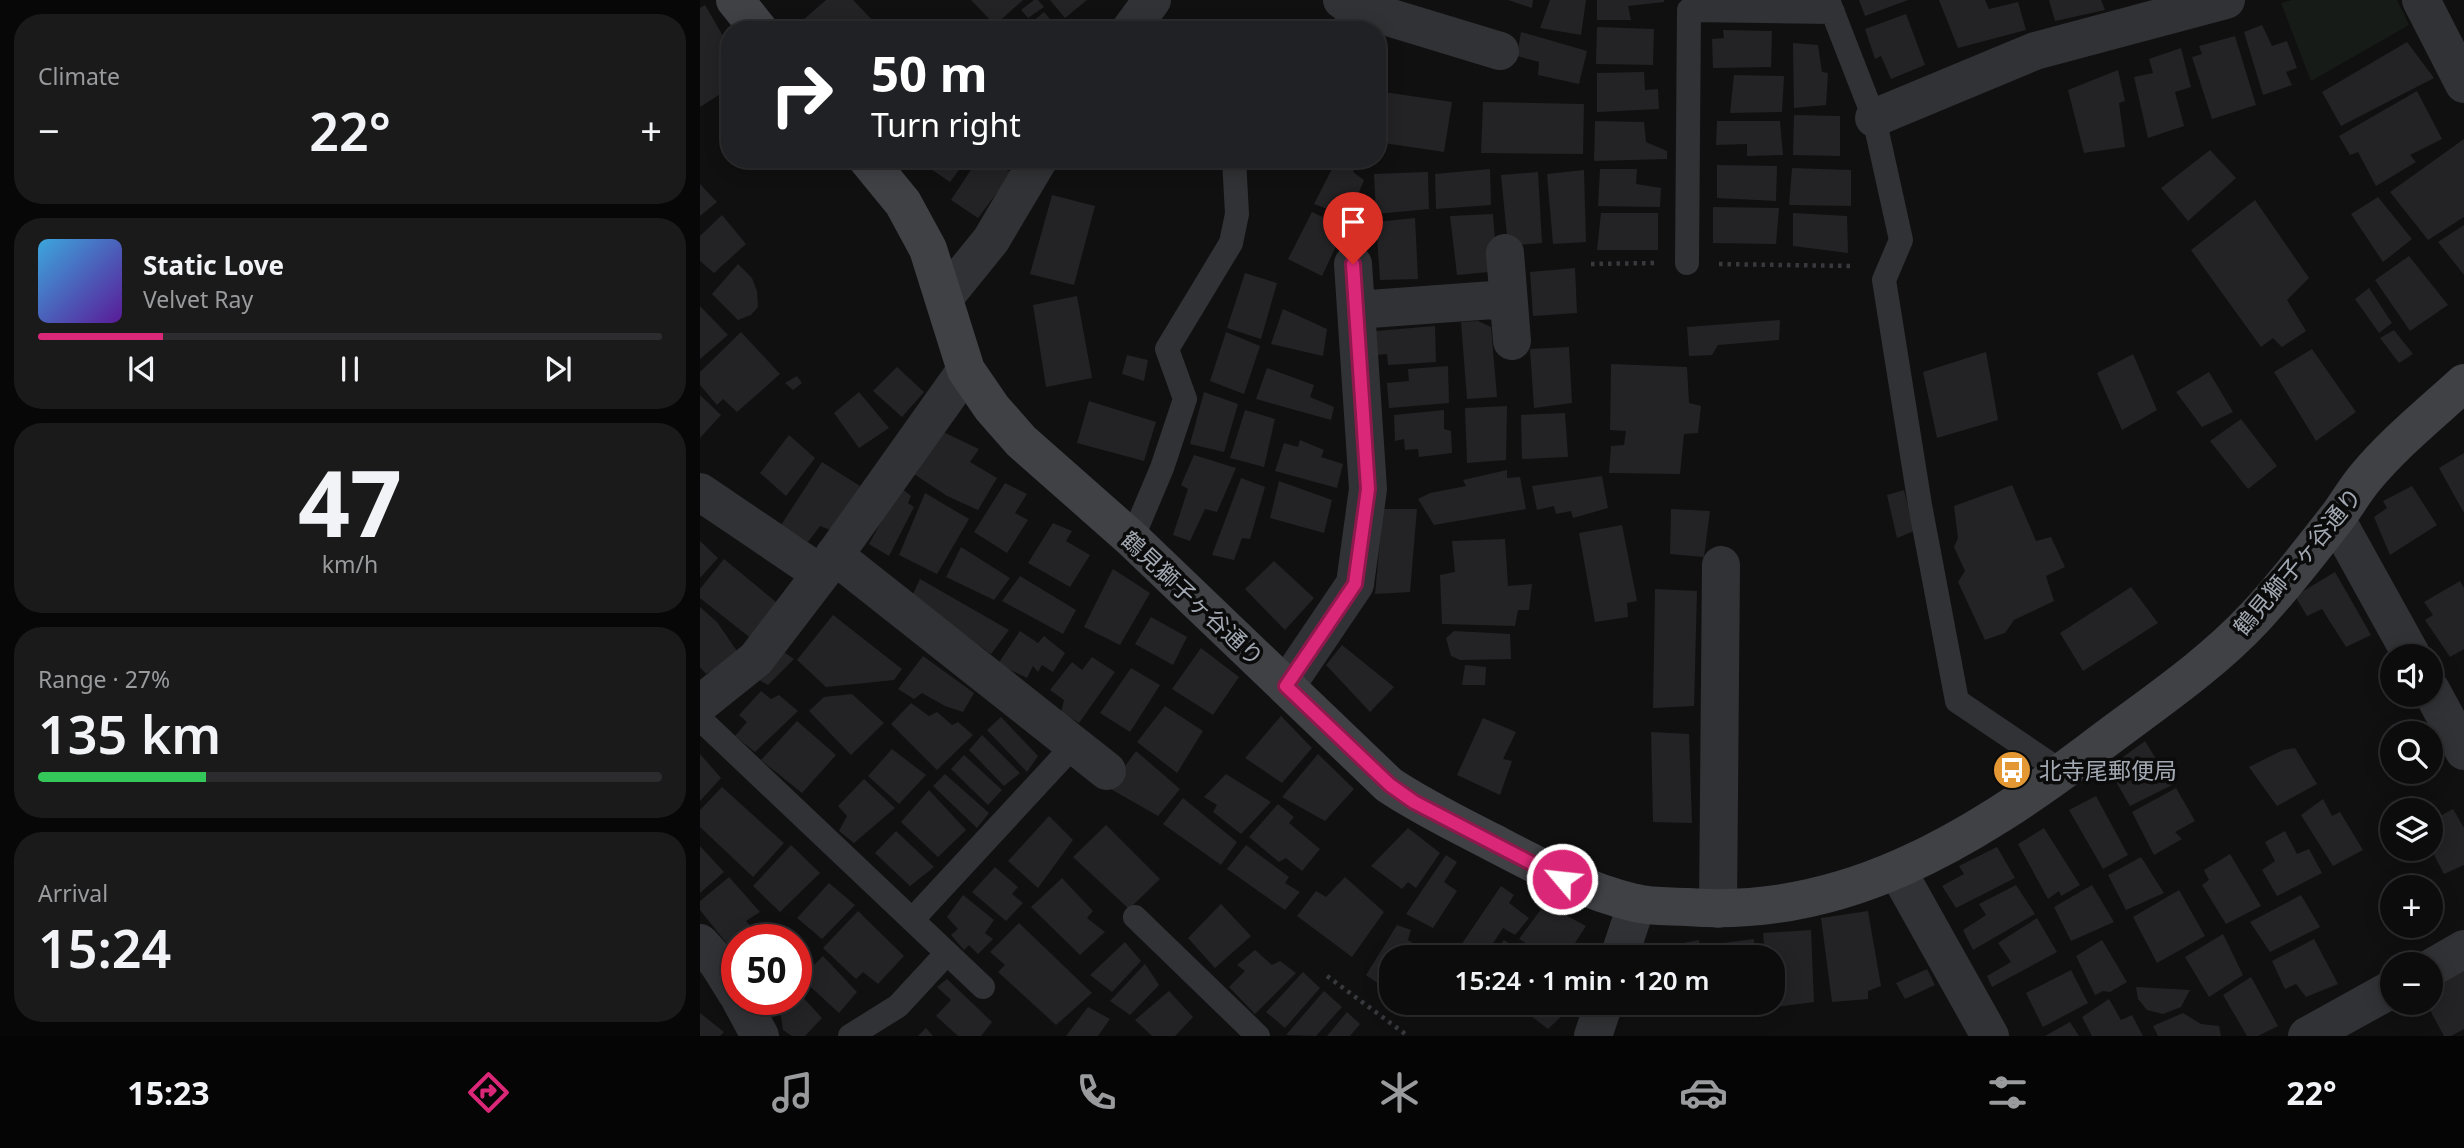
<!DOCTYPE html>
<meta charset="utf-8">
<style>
:root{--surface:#0c0c0d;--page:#1a1a1b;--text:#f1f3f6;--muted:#9a9b9d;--line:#2c2c2e;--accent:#db2777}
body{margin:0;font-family:"Noto Sans","Noto Sans JP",sans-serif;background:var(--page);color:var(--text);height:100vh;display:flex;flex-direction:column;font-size:26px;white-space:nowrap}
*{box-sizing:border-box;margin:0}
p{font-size:23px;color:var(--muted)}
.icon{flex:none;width:38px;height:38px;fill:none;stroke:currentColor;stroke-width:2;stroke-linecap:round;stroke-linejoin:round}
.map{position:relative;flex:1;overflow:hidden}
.side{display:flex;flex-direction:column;gap:14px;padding:14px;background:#070707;width:700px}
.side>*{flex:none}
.guide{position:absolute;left:21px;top:21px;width:665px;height:147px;border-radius:28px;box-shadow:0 4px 18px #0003,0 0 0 2px var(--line);background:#202124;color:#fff;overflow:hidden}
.buttons{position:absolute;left:1680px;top:644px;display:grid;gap:14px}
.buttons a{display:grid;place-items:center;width:63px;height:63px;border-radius:50%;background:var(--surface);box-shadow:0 4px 18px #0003,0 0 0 2px var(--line);font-size:35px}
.speed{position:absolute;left:21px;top:924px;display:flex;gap:14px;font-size:35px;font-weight:700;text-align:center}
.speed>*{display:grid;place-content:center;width:91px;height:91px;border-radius:50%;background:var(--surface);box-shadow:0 4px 18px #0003,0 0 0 2px var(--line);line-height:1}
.speed .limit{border:10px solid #d22;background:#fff;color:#111}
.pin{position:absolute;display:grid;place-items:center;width:60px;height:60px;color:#fff;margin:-72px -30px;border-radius:50% 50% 50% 0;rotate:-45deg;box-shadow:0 0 7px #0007}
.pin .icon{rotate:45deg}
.me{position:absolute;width:77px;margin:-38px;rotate:298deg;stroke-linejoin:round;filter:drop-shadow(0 0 5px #0008)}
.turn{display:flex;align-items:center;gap:24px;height:147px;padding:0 35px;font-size:32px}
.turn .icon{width:91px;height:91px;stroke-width:2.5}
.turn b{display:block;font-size:49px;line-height:60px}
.big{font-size:52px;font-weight:600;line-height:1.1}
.side .tile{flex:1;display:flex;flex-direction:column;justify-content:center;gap:10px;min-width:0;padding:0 24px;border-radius:28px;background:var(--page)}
.side .dial{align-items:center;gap:0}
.dial b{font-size:91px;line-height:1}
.song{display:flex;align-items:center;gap:21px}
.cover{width:84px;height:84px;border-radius:10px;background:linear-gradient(135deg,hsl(200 70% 55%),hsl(270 70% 35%))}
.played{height:7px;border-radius:4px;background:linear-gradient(90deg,var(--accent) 20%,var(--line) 20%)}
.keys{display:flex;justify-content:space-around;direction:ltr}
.heat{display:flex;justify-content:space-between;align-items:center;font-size:38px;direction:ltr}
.charge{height:10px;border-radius:5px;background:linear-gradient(90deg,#34c759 27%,var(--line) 0)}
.trip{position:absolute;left:679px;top:945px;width:406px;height:70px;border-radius:28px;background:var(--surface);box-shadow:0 4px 18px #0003,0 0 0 2px var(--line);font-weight:600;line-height:70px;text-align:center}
.menu{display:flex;height:112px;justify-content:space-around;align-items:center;background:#050505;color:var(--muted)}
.menu .icon{width:49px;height:49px}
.menu .current{color:var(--accent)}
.menu b{font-size:32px;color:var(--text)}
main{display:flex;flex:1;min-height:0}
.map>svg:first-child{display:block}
.green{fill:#161b17}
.building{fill:#232325}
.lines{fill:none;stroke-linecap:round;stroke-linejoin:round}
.path{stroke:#37393c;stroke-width:4.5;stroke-dasharray:3.5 5;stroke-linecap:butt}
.service{stroke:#313235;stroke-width:24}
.minor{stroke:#313235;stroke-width:38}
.tertiary{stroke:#313235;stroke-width:38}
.secondary{stroke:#3f4145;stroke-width:38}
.route-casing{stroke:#8e194d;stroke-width:18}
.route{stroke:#db2777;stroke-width:12}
.labels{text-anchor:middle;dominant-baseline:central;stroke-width:7;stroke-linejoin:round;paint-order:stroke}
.street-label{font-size:23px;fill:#a2a8b1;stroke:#0b0b0c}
.poi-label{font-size:23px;fill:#a2a8b1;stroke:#0b0b0c;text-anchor:start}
</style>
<main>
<section class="side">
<div class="tile"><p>Climate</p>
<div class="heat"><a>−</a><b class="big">22°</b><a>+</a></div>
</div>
<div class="tile">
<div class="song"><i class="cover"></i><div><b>Static Love</b><p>Velvet Ray</p></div></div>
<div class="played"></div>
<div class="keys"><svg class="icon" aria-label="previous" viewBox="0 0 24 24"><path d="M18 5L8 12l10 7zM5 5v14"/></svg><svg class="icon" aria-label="pause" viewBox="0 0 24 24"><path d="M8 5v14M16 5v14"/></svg><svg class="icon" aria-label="next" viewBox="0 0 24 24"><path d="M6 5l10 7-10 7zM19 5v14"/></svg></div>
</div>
<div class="tile dial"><b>47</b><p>km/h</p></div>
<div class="tile"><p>Range · 27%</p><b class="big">135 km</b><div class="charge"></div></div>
<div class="tile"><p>Arrival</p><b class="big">15:24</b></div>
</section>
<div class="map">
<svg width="1764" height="1036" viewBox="0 0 1764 1036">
<rect width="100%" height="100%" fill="#101011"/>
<path class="green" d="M1592 0H1697L1709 25 1611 81 1581 3Z"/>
<path class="building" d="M126 0H153L177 25 171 30H109L102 21Z
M271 0H323L295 25Z
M334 0H338L344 7 328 18 321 10Z
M350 0H387L365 18Z
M808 0H833L832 8Z
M850 0H886L881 35 840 28Z
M897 0H964V2L928 6 931 20H897Z
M1159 0H1208L1165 16Z
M1239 0H1285L1289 9 1318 2 1326 30 1258 48Z
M1349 0H1401L1405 10 1355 21Z
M5 5 30 48V88L0 107V8Z
M344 12 359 30H328L326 27Z
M1206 14 1225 65 1191 79 1181 56 1175 59 1165 29Z
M1562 25 1572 46 1587 41 1597 68 1586 72 1592 85 1563 95 1544 32Z
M897 27 954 29 953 65 896 64Z
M1023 30 1072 31 1071 67 1013 68 1012 39 1024 38Z
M821 32 887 51 879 84 838 75 839 62 817 56Z
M1535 36 1556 105 1512 119 1492 57 1502 54 1499 46Z
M1707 42 1734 78 1641 126 1622 92Z
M1093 43 1118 45 1122 72 1128 73 1126 105 1094 108Z
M1481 48 1491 87 1475 92 1484 126 1448 138 1434 77 1453 73 1449 59Z
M1418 70 1425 101 1419 103 1425 147 1384 153 1368 90Z
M944 72 945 90 958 89 959 109 897 112V73Z
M1034 75 1084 76 1082 112 1030 113Z
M677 91 752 102 744 152 677 142Z
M1717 91 1742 139 1710 155 1716 162 1676 186 1658 152 1650 155 1639 136Z
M783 102 884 104 883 154 781 153Z
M1094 115 1140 116V156L1093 155Z
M895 121 944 122 946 142 967 151V159L894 161Z
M1017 121H1080L1083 155 1047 156V144L1016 145Z
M1764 139V217L1728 240 1690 192Z
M1510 150 1536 178 1488 221 1461 188Z
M229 159H267L250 182 225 165Z
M278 159H290L312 173 278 218 251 200Z
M477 159H490L488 168 476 166Z
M637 159H651L661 163 653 172 664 180 649 217 614 204Z
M1017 165 1077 166 1076 201 1017 198Z
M1092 168 1151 170V206L1089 205Z
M790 169 791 205 736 209 735 174Z
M900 169H937L936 184 961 188 960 207 898 206Z
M884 170 886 242 853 244 847 174Z
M728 172 729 209 676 214 674 174Z
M838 172 842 243 808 246 801 175Z
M0 184 17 202 0 216Z
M352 195 395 206 374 285 330 274Z
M1678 197 1712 239 1683 262 1651 214Z
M1555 200 1609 278 1587 300 1606 331 1582 347 1573 338 1561 347 1491 250Z
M1013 207 1079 208 1076 244 1013 243Z
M612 212 645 227 622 276 588 259Z
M901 213H958V250H897Z
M1093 213 1147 216 1148 253 1093 246Z
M793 214 796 254 789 272 757 275 750 216Z
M22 215 46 244 14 273 0 261V236Z
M715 218 718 279 680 280 676 222Z
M1764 225V275L1738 242Z
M1709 256 1748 305 1710 331 1675 280Z
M38 264 52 278 57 291 58 307 51 315 38 320 12 294Z
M875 268 877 313 833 316 830 272Z
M545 273 577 283 561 339 527 328Z
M1669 288 1692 323 1679 333 1655 299Z
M377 296 392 378 346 387 333 305Z
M0 306 28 335 0 359Z
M583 309 627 329 623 356 571 344Z
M1080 320 1079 340 1018 345 1012 355 989 356 987 327Z
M778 321 791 327 797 397 767 399 761 322Z
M735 326 736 362 688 365 687 354 677 355 676 331Z
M1694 330 1713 354 1699 363 1680 338Z
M41 332 80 374 37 412 23 399 17 405 0 385V372Z
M526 332 560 346 544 394 510 381Z
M869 347 872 403 834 408 830 349Z
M1612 349 1656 412 1616 441 1574 372Z
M1286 352 1298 420 1237 438 1223 372Z
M1433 354 1457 410 1422 430 1397 373Z
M427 355 448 360 444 381 422 374Z
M911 364 987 367 989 403 1001 406 998 433 984 434 980 474 909 473 911 446 924 445 926 431 910 430Z
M748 366 749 403 689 408 687 383 709 381 708 369Z
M197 367 224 392 202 417 173 391Z
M567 368 614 385 610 397 634 407 631 420 556 399Z
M1509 372 1533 412 1502 427 1476 392Z
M97 376 102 383 93 390 85 383Z
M159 392 189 428 159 448 134 413Z
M504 392 538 404 524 452 490 444Z
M0 395 21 415 0 438Z
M389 401 456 422 444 461 377 443Z
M807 406 806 460 767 463 765 408Z
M545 410 575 419 564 467 530 458Z
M744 410V429L751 431 752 453 719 457 718 449 705 450 704 439 695 441 694 415Z
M865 413 868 457 822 459 821 415Z
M1541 419 1577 466 1548 489 1510 441Z
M239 430 279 449 270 462 297 478 278 510 247 496 214 474Z
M89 435 115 458 86 496 60 473Z
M600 440 624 450 621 457 643 464 637 488 575 471 584 443 598 447Z
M1764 453V513L1739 468Z
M494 455 536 468 517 512 505 509 490 541 473 535 488 489 481 485Z
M122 462 160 486 133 531 120 526 108 542 81 525Z
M807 470V478L820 477 826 509 734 525 718 499 730 493 766 486 763 480Z
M902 476 908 508 873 518 871 511 856 514 854 506 837 510 832 486Z
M541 478 565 487 550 539 542 538 534 560 512 555Z
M579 481 632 500 624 533 570 518Z
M305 483 327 494 315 513 328 520 307 553 274 532Z
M1312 485 1336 541 1351 537 1365 567 1346 576 1354 601 1314 620 1305 633 1285 640 1258 582 1265 571 1254 547 1258 538 1254 506Z
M1712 486 1737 525 1690 555 1674 517 1687 508 1683 501Z
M200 487 211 496 208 503 214 507 189 556 169 544Z
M1204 490 1214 531 1197 538 1187 495Z
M225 493 269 519 237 574 199 555Z
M683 509H717L710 592 675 594Z
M971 509 1010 511 1004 557 970 554Z
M353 523 372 531 366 541 390 555 370 587 328 563Z
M922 525 937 601 927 603 928 617 895 622 879 533Z
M805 539 808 586 832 584 829 610H818L815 626 742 624 740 575 755 572 752 541Z
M0 541 18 558 0 578Z
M261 547 310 578 294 600 246 577Z
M24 559 82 607 53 640 0 598V589Z
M574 561 614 598 585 630 545 589Z
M413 569 450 593 420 645 384 627Z
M1635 572 1671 635 1646 647 1622 609 1607 616 1595 596Z
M320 576 376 610 363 634 302 601Z
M220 579 309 630 291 654 212 596Z
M1760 581 1764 588V649L1750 657 1725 620 1733 615 1724 602Z
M1431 587 1458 623 1383 671 1360 633Z
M955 589 997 591 994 706 953 708Z
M0 607 17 622 39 654 6 674 0 667Z
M133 615 202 669 194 680 126 687 97 660Z
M451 617 487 637 473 665 435 644Z
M320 631 338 643 344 636 365 653 353 672 342 665 338 672 333 666 327 678 298 664Z
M754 631 810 634 811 659 760 660 751 656 746 638Z
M642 645 694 687 670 712 626 665Z
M501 648 539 677 513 715 472 689Z
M81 650 94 659 68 685 57 679Z
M223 656 274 693 263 712 245 706 222 693 214 699 198 689Z
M392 657 415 672 379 723 361 712 364 700 350 690 372 662 382 670Z
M765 665 786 667 785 685H762Z
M431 668 460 685 430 732 400 713Z
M61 691 71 699 79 695 98 711 55 752 35 736 47 722 39 715Z
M152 694 184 723 151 755 109 711 124 697Z
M211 703 229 716 237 712 252 725 258 722 273 735 237 770 191 724Z
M465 706 503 731 477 773 437 742Z
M581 716 612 748 582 783 545 758Z
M301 717 338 756 327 772 287 730Z
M783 718 816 732 803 759 812 761 800 795 757 775Z
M97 721 136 755 102 793 61 760Z
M951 732 989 734 992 823 953 822Z
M282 735 320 773 304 786 269 750Z
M1445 741 1472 785 1430 806 1408 768Z
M1595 748 1617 784 1577 806 1549 767 1583 750Z
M192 749 226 775 199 804 168 776Z
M436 751 480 789 458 816 409 788Z
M0 754 21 778 0 801Z
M618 754 654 789 625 821 582 797Z
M264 755 302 790 288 805 251 769Z
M245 774 289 813 277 828 233 786Z
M526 774 571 802 541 834 513 812 517 805 504 797Z
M164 779 195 808 154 843 139 831 147 816 138 806Z
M22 787 84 843 53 877 0 827V810Z
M1476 788 1495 821 1475 832 1482 839 1454 855 1432 812Z
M229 790 266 830 238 857 201 822Z
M1396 796 1428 855 1403 869 1369 810Z
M483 798 537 842 521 865 463 824Z
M1623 799 1632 816 1640 812 1663 850 1633 866 1601 815Z
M578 804 594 817 589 823 620 849 602 871 586 858 579 862 549 837Z
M1753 809 1764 828V865L1744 874 1731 849V821Z
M349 816 373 840 338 888 308 861Z
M406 825 460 879 429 909 373 857Z
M708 828 740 853 716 888 708 882 702 889 671 866Z
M1344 828 1380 885 1361 896 1359 891 1348 899 1318 844Z
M196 831 234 867 210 886 175 853Z
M1585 831 1597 854 1609 849 1622 873 1577 896 1562 870 1575 861 1565 842Z
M91 845 120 873 80 912 53 886Z
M546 845 589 877 585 883 600 892 585 910 527 869Z
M0 846 24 872 0 893Z
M1297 847 1315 878 1256 908 1242 886 1264 874 1259 866Z
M1530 854 1561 906 1526 924 1502 885 1509 880 1504 870Z
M746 855 757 862 744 882 757 891 733 928 706 914Z
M1441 857 1464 893 1426 910 1408 875Z
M295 867 318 887 312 894 323 903 306 921 272 892Z
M29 877 60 912 46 921 55 931 44 940H37V945L31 949 0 910V901Z
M645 877 684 912 652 957 597 916 616 891 626 897Z
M362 878 393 911 387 918 405 932 380 955 331 907Z
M129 883 155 905 122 939 97 918Z
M1316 885 1335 914 1273 950 1263 930 1286 915 1279 904Z
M1392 885 1414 922 1371 941 1354 907Z
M801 886 814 895 809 903 829 918 815 935 803 928 784 957H774L759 948Z
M1479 890 1505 936 1457 963 1433 917Z
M263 895 294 920 285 933 293 939 278 954 269 945 264 950 251 935 258 929 247 917Z
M1601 895 1620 927 1570 952 1550 922Z
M521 904 551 936 515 968 488 938Z
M845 904 886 926 866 957H849L819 939Z
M158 911 204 956 178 984 163 972 156 979 123 948Z
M1168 911 1181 986 1168 991V999L1132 1002 1121 918Z
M1337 918 1357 952 1292 987 1287 976 1311 962 1298 943Z
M319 923 392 993 356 1025 298 972 305 965 290 952Z
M78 925 95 940H64Z
M697 925 711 930 708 940 728 952 724 957H691V993L666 975Z
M1111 930 1114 1002 1068 1008V1003H1073V957H1065L1063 933Z
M1523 934 1543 975 1509 997 1485 957Z
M1054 939 1055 957H1024L1023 943Z
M1614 939 1638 984 1606 997 1596 984 1585 989 1572 961Z
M804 940 830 957H791Z
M999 940 1000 957H983V943Z
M1402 940 1427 982 1410 992 1403 991 1395 995 1376 956Z
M96 941 112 954 98 971 96 970Z
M425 942 441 961 412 992 390 975Z
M941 944 977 945V957H940Z
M555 950 572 965 580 961 596 973 555 1014 529 987 545 971 537 965Z
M123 956 157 992 139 1013 101 978Z
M445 964 459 985 430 1015 410 1001Z
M1764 966V1029L1751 1036H1744L1726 1003H1731V985Z
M1227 969 1235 985 1205 999 1196 983Z
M1371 970 1388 1003 1343 1027 1326 993Z
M603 972 620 988 585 1028 566 1012Z
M1551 977 1578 1026 1558 1036H1547L1523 995Z
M247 979 292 1022 281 1036H258L236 1016 251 1000 237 987Z
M1436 987 1490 990 1481 1007 1463 1014 1447 1010 1438 999Z
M96 990 122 1018 105 1036H92L83 1030 81 1016 69 1006 76 999H96Z
M469 991 493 1017 475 1036H452L435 1020Z
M624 991 642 1007 616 1036 586 1035Z
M1409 999 1421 1020 1432 1015 1443 1036H1392L1382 1017Z
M814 1003H865L870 1008 848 1029Z
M994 1003H1015V1008L994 1004Z
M1025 1003H1049L1050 1007 1025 1008Z
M388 1007 410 1019 398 1036H366Z
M647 1012 660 1024 650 1036H627Z
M0 1013 24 1032 20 1036H0Z
M1483 1013 1501 1024 1519 1026 1521 1036H1458L1453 1026Z
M1370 1022 1379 1036H1345Z
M226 1028 233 1036H218Z"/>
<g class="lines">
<path class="path" d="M891 264 954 263
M1019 264 1154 266
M627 976 708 1036"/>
<path class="service" d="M1128 0 1174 118 1201 240 1184 280 1220 505 1257 701 1362 772
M643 30 652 6
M987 263 989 10 1133 12
M432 539 462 468 485 399 467 349 531 243 537 214 534 159
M0 719 283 987
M435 917 558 1036
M212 920 374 745
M150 1036 198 1006 247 953"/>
<path class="minor" d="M642 0 652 6 800 51
M1721 0 1764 84
M430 30 452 0
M1174 118 1335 51 1526 0
M805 253 812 341
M244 298 291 240 339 159
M656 310 807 299
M0 492 121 574 266 370
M134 555 407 771
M586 686 655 584 668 489 653 264
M0 704 56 659 121 574
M1197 870 1290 1036
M1018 909 1021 565
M0 943 17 962 37 994
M919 957 937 903
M1731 968 1764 949
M40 999 60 1036
M893 1036 904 1003
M1607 1036 1692 989"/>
<path class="tertiary" d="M1636 519 1712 656
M1731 690 1764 751"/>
<path class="secondary" d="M35 0 59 30
M167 159 203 203 228 249 266 370 292 408 321 441 432 539 689 785C722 807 757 824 792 842 838 866 884 891 935 903 952 907 970 906 987 907 1143 919 1270 841 1390 751 1446 708 1508 668 1556 616 1584 586 1610 552 1635 520 1646 506 1654 491 1665 478 1694 443 1730 414 1764 383"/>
</g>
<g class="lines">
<defs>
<path id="route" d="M653 264 668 489 655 584 586 686 690 785 714 802 862 879"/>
</defs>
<use href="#route" class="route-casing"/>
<use href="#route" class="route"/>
</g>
<defs>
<symbol id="bus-disc" viewBox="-11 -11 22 22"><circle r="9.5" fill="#e49834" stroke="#0b0b0c"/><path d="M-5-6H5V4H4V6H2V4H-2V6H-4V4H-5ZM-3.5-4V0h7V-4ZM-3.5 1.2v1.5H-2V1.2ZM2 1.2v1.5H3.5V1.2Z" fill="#fff"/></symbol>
</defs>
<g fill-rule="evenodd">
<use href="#bus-disc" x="1290" y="748" width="44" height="44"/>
</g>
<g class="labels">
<g class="street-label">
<text transform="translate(1597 561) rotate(-50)">鶴見獅子ヶ谷通り</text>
<text transform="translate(493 598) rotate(43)">鶴見獅子ヶ谷通り</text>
</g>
<g class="poi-label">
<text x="1339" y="770">北寺尾郵便局</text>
</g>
</g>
</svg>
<div class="buttons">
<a><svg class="icon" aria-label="sound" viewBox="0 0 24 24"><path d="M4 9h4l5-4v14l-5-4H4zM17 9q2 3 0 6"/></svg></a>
<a><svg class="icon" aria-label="search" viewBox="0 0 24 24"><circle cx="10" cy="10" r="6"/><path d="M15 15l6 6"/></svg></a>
<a><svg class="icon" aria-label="layers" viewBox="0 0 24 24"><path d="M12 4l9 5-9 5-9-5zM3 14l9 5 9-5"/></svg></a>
<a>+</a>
<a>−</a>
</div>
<div class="speed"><div class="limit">50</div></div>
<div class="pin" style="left:653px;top:264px;background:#d93025"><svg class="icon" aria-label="arrive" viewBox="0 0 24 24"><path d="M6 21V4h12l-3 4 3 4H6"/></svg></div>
<svg class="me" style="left:862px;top:879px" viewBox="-20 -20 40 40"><circle r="17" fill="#db2777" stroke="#fff" stroke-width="3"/><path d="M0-11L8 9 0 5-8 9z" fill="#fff"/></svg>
<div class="trip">15:24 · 1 min · 120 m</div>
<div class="guide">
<div class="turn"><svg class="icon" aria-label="right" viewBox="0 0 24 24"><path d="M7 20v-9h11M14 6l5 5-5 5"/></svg><div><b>50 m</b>Turn right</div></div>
</div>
</div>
</main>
<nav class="menu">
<b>15:23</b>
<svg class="icon current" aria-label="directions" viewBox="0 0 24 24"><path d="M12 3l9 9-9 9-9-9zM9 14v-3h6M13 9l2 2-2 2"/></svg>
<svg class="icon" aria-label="music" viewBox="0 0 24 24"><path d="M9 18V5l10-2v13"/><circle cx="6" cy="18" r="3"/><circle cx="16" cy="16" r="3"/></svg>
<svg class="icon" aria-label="phone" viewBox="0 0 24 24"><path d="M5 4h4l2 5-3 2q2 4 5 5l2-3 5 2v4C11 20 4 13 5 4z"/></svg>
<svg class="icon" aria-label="climate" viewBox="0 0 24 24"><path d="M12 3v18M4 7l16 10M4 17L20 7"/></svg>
<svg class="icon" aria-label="car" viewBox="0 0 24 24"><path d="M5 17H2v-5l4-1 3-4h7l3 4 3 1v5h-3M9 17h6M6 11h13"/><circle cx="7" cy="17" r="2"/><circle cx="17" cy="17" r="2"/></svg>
<svg class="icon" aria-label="filters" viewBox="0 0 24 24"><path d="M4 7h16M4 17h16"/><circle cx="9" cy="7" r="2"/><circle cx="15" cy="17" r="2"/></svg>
<b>22°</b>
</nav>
